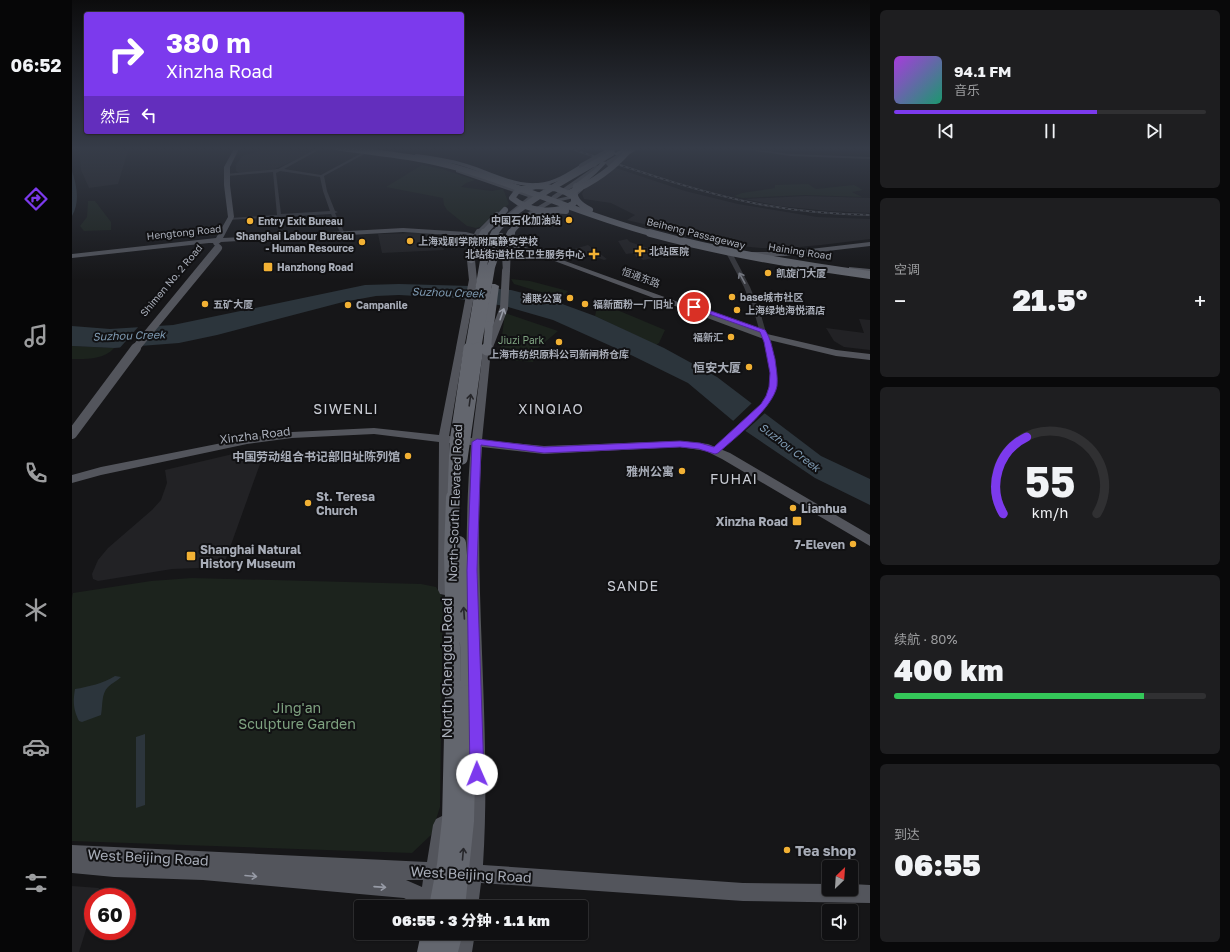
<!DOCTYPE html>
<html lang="zh">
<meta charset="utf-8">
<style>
:root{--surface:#101012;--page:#1e1e20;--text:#f1f3f6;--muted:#9c9d9f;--line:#303032;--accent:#7c3aed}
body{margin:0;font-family:"Golos Text","Noto Sans SC",sans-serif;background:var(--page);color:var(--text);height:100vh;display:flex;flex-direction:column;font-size:15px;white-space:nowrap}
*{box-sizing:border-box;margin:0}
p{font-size:13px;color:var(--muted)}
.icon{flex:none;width:22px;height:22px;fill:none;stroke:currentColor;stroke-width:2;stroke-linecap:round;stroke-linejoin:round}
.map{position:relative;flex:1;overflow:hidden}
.sheet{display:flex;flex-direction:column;gap:10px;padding:10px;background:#09090a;width:360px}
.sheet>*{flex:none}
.banner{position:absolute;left:12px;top:12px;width:380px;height:122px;border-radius:4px;box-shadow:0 1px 3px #0004,0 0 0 1px var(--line);background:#7c3aed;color:#fff;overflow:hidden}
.needle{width:26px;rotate:25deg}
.controls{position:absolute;left:750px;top:860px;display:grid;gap:8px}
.controls a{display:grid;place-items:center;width:36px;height:36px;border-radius:4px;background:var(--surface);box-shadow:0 1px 3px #0004,0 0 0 1px var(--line);font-size:20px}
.speed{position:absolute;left:12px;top:888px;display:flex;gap:8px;font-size:20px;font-weight:700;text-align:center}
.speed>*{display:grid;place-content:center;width:52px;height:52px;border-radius:50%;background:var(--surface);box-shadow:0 1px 3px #0004,0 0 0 1px var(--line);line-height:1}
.speed .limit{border:6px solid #d22;background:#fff;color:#111}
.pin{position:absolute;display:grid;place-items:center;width:34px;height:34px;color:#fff;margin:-17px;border:2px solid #fff;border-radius:50%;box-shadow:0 1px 4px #0007}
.me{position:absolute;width:44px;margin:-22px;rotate:359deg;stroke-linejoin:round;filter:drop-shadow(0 0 3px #0008)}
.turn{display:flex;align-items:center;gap:14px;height:84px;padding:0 16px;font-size:18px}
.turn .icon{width:52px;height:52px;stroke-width:2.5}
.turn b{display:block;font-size:28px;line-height:34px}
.then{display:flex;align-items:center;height:38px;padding:0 16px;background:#0003;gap:8px;font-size:15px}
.big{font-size:30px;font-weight:800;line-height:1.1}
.sheet .card{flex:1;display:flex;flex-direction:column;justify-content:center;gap:6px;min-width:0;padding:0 14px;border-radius:6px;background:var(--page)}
.sheet .dial{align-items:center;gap:0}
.dial svg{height:104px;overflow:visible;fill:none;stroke:var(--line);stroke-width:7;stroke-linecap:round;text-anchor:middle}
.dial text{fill:var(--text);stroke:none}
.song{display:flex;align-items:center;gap:12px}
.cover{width:48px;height:48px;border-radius:6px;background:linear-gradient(135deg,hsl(280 70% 55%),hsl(160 70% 35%))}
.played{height:4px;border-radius:2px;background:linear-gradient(90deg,var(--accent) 65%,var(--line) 65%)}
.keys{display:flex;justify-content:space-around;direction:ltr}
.heat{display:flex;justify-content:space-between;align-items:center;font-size:22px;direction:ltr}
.charge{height:6px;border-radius:3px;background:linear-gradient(90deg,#34c759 80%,var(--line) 0)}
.trip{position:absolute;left:282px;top:900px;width:234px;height:40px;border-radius:4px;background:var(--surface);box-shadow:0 1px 3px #0004,0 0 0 1px var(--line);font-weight:800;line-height:40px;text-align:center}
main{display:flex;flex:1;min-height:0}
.dock{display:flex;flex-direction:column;width:72px;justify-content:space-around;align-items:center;background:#060607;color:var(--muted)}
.dock .icon{width:28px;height:28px}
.dock .on{color:var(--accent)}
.dock b{font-size:18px;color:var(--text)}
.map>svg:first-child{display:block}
.built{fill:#222225}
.green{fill:#1c231d}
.water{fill:#2c353c}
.pier{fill:#161618}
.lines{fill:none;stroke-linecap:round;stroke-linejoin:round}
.minor{fill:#37383d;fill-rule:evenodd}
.major{fill:#53555c;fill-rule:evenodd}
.highway{fill:#63666e;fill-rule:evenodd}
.rail-casing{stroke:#4a4c52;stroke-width:2}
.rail{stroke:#111113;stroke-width:1;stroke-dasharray:3;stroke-linecap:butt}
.major-bridge-far2{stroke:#53555c;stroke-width:6}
.major-bridge-far1{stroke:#53555c;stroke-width:8}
.major-bridge{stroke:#53555c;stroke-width:10}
.highway-bridge-far4{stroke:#63666e;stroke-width:6}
.highway-bridge-far3{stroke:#63666e;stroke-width:8}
.highway-bridge-far2{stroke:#63666e;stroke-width:11}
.highway-bridge-far1{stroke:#63666e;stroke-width:14}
.highway-bridge{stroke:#63666e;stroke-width:18}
.oneway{stroke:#757881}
.oneway2{stroke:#979ba6}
.oneway3{stroke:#26262a}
.route{fill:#7c3aed;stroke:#51269a}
.poi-dot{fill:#f2b134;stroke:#111113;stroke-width:1.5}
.labels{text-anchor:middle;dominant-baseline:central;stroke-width:4;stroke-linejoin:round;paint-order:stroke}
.far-poi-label{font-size:10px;font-weight:bold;fill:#a8adb8;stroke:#111113;text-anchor:start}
.far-street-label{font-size:10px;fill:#a8adb8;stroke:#111113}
.far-park-label{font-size:10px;fill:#7fa381;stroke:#111113}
.far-water-label{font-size:11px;font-style:italic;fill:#7f9bb3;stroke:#111113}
.poi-label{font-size:12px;font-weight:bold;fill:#a8adb8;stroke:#111113;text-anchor:end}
.street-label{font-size:12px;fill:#a8adb8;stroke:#111113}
.quarter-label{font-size:14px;letter-spacing:1px;fill:#c9ccd4;stroke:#111113}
.near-street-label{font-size:14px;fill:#a8adb8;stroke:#111113}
.near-park-label{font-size:14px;fill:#7fa381;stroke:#111113}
.near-poi-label{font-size:14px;font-weight:bold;fill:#a8adb8;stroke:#111113;text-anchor:start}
</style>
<main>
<nav class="dock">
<b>06:52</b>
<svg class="icon on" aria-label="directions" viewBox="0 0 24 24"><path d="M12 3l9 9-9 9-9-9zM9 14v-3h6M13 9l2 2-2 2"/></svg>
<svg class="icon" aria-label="music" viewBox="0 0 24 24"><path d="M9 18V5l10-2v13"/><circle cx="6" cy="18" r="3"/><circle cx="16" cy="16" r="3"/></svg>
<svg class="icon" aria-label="phone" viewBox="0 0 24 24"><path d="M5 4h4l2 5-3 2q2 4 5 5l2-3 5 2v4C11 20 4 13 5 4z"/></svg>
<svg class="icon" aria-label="climate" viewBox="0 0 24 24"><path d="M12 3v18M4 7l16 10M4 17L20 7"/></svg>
<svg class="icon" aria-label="car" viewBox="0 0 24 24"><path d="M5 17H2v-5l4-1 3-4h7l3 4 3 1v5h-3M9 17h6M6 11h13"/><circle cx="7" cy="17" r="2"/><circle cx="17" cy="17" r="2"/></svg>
<svg class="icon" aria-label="filters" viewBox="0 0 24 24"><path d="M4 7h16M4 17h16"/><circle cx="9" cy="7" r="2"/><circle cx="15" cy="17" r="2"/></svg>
</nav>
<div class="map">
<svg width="798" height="952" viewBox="0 0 798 952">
<rect width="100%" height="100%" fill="#161618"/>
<path class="built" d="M17 147 56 150 46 184 17 188 9 170 7 149Z
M200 147 238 153 203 169 168 173 164 171V165L170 156Z
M544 168 613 191 666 204 745 217 798 219V239L749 245 715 248H689L657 245 555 220 563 215 539 203 512 199 510 194 513 188 533 169Z
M734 196 798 198V213L756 211 707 206 673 199Z
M348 233H366L372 250 310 253 306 234Z
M555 239 558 242 591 253 581 258 571 260 568 257H564L562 253 554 254 546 241Z
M516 245 535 259 532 260 502 249Z
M787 319 798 320V350L772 347 762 341 754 328 792 333Z
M178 450H193L151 567 100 569 26 581 21 579 20 574 26 560 36 548 80 510 89 500 95 483 93 470Z
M0 886 27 888 24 897H21V907L7 952H0Z"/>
<path class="green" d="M350 165 370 169 403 180 394 183 389 187 420 191 431 189 437 204 408 227 404 228 395 226 375 210 372 205 371 198 314 187Z
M736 184 744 189 782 185 791 190 780 192 790 197 733 195 671 198 662 196 670 193 703 188V185Z
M16 201H23L39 222V230L12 231 8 226 15 217Z
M439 279 458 281 496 291 489 298 442 284Z
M526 302 593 330 587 343 584 345 523 316Z
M433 313 486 331 466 348 461 362 427 359Z
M0 346 42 348C32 360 14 359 0 359Z
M120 578 349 584 364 587 371 598 368 807 359 835 340 853 0 841V598L1 593 79 581Z"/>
<path class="water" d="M0 171C5 186 8 202 0 216Z
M327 284 398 286 439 290 482 301 523 316 592 348 645 377 749 456 798 479V505L743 478 672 430 616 383 559 355 481 320 433 306 381 298 327 295 304 296 271 302 145 335 107 343 42 348 0 346V326L38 329 101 325 293 285Z
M43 676 49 677C45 681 40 683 36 687 29 694 31 705 29 715L10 722 7 721C1 709 1 701 3 689 16 687 32 683 43 676Z
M73 734V805L64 808V737Z"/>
<path class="pier" d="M87 325 67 349 46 350 67 326Z
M680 403 693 413 672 432 660 422Z"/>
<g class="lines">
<path class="minor" d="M248 147H252L212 169 249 175 301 147H305L252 176 255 191 263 211 266 212 263 213 273 234V235L269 234 259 214 156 220V219L158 218 205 215 201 172 155 176 154 174 206 169ZM208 171 248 177 251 191 258 211 209 214 204 173Z
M657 147H664L718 154 798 157V159L718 156Z
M653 248 658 249 678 287 689 315 695 336 699 341 704 373V382L700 397 694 407 646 453 643 454 639 451 640 449 689 404 694 397 698 382V373L693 341 689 336 683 315 672 287 652 249Z"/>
<path class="major" d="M163 147H168L158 167V185L162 217 151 238 331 228 394 232 433 242 435 237 437 236 440 238 439 243 457 248 695 334 764 350 798 354V360L764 356 689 338 453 250 439 247 438 271 434 273H431L430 255 432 245 394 236 331 232 149 242 144 246 142 245 141 243H137L0 258V254L144 238 156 217 152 185V167Z
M253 147H263L278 150 275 152Z
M519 163 529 167 484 199 498 196 507 188H511V190L502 198 480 203 459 215H455V213L478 199 480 196 522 167H519L510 171 507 169Z
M386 169 460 194 463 192H467L468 193 465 196 469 198 466 200 461 198 435 219H431V217L456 197 384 172V170Z
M798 242V246L713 256H679L676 254 679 252H713Z
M777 267 798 269V273L777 271Z
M388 345 392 348 377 436 400 438 411 350 415 347 419 350 410 440 472 446 608 441 636 444 658 453 798 535V546L650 459 634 451 608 447 472 454 410 447C400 586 420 725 411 865L671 883 757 884V889H779V884L798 885V903L671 901 409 883 406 907H388L391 882 370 881 365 907H347V906L332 898 131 880 42 877 0 873V845L355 862 361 825 364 819 370 816 376 819 379 825 373 863 393 864C404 724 387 585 399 445L377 443 380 590 378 594 373 595 368 594 366 590 367 442 302 434 220 438 175 444 29 475 0 483V475L29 467 175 438 220 432 302 428 367 435 384 348ZM334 880H351L350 887Z
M383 933H403L400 952H380Z"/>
<path class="highway" d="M554 147H560L547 155H543V153Z
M344 154C361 156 379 159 395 164 418 171 442 185 466 183 481 182 495 173 508 165L513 166C507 172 497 177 489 180 453 196 425 177 390 166 374 161 358 161 342 157L341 156Z
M530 161 535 162C529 169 511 188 502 187V185L523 169Z
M420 284H423L427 286 422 325 417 328 412 325Z
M349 933H391L386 952H345Z"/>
<defs>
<path id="rail" d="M494 147C557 168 621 191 686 204 723 211 760 214 798 215"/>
</defs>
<use href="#rail" class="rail-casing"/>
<use href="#rail" class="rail"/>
<path class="major-bridge-far2" d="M537 163 564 147
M510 166 544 147
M406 234 425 215"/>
<path class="major-bridge-far1" d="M388 348 401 280 398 250 407 233
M63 349 146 248
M416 349 432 308 434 271"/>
<path class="major-bridge" d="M415 350 416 348
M0 434 64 348"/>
<path class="highway-bridge-far4" d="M263 147C304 153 346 156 386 168 452 187 515 217 582 234
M464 186C478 186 490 189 502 197V203C484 215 457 212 440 198L446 190Z
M504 186C499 198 508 205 518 210
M497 193C520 183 540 170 556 151
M411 234 433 210
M423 234C433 211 515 168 540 153
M438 234C451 214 471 209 494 211"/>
<path class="highway-bridge-far3" d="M578 233C651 253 724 265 798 275
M431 249 439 233
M399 259 412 233
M397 349 413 255 423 233
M405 349 419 267 429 237
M415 349 417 325"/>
<path class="highway-bridge-far2" d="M415 350V348
M390 459 406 348
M381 498 383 442 397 348"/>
<path class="highway-bridge-far1" d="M381 497 379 553 382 695
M387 543 395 643 396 695"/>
<path class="highway-bridge" d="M366 907 374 865 379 820 382 694
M384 907 393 821 396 694"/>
</g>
<defs><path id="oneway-shaft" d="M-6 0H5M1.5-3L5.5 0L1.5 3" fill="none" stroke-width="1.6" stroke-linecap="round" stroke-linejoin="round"/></defs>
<use class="oneway" href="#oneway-shaft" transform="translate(670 278) rotate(-119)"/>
<g class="oneway2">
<use href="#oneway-shaft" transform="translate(430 314) rotate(-71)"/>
<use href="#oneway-shaft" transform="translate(179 876) rotate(5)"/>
<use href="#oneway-shaft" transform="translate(308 887) rotate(4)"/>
</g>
<g class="oneway3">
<use href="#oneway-shaft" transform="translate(398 400) rotate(-82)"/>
<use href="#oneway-shaft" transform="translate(392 613) rotate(-94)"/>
<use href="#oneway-shaft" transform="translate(391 854) rotate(-85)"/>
</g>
<linearGradient id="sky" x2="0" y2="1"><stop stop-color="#0c0c0d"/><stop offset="0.53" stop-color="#363c48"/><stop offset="1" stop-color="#363c48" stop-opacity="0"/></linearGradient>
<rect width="798" height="280" fill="url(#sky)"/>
<path class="route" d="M620 306H625L693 330C699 339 700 348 703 359 704 368 706 377 705 386 701 408 663 438 646 453L643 454 627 449 608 447 472 453 409 445 405 570 412 774 410 778 405 780 400 778 398 774 395 570 400 442 405 439 472 447 608 441 628 443 642 447 689 404 694 396 697 387 698 373 692 342 688 332 620 308Z"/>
<g class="poi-dot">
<circle cx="497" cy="220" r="4"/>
<circle cx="178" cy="221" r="4"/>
<circle cx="338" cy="241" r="4"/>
<circle cx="290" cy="242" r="4"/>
<path d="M566 245h4v4h4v4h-4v4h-4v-4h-4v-4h4z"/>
<path d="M520 248h4v4h4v4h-4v4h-4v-4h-4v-4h4z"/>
<rect x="191" y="262" width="10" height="10" rx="2"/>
<circle cx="696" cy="273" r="4"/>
<circle cx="660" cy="297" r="4"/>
<circle cx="498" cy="298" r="4"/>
<circle cx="133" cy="304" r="4"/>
<circle cx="513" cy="304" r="4"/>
<circle cx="276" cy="305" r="4"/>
<circle cx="665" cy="310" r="4"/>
<circle cx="659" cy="337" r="4"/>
<circle cx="487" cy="342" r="4"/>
<circle cx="677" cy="367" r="4"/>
<circle cx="336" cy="456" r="4"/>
<circle cx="610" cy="471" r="4"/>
<circle cx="236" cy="503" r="4"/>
<circle cx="721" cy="508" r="4"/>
<rect x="720" y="516" width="10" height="10" rx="2"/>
<circle cx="781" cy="544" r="4"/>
<rect x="114" y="551" width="10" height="10" rx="2"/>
<circle cx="715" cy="850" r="4"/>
</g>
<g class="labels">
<g class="far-poi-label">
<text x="489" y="220" text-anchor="end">中国石化加油站</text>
<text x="186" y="221">Entry Exit Bureau</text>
<text x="282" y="236" text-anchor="end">Shanghai Labour Bureau<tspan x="282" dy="12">- Human Resource</tspan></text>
<text x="346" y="241">上海戏剧学院附属静安学校</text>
<text x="577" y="251">北站医院</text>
<text x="513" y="254" text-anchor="end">北站街道社区卫生服务中心</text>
<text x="205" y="267">Hanzhong Road</text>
<text x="704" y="273">凯旋门大厦</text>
<text x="668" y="297">base城市社区</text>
<text x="490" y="298" text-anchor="end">浦联公寓</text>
<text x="141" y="304">五矿大厦</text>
<text x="521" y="304">福新面粉一厂旧址</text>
<text x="284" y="305">Campanile</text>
<text x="673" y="310">上海绿地海悦酒店</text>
<text x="651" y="337" text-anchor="end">福新汇</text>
<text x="487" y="354" text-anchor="middle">上海市纺织原料公司新闸桥仓库</text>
</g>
<g class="far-street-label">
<text transform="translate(112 232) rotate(-6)">Hengtong Road</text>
<text transform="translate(624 233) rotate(14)">Beiheng Passageway</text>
<text transform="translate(728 251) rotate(9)">Haining Road</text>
<text transform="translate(569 277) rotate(20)">恒通东路</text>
<text transform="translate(99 280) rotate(-50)">Shimen No. 2 Road</text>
</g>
<g class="far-park-label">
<text x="449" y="340">Jiuzi Park</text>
</g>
<g class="far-water-label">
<text transform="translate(376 292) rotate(2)">Suzhou Creek</text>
<text transform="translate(57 335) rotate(-2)">Suzhou Creek</text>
<text transform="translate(718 447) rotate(37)">Suzhou Creek</text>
</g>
<g class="poi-label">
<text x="669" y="367">恒安大厦</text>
<text x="328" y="456">中国劳动组合书记部旧址陈列馆</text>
<text x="602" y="471">雅州公寓</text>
<text x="244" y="496" text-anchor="start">St. Teresa<tspan x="244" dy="14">Church</tspan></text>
<text x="729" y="508" text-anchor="start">Lianhua</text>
<text x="716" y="521">Xinzha Road</text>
<text x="773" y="544">7-Eleven</text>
<text x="128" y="549" text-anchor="start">Shanghai Natural<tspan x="128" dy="14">History Museum</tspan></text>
</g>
<g class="street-label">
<text transform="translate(183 435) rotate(-7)">Xinzha Road</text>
<text transform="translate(383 503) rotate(-88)">North-South Elevated Road</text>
</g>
<g class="quarter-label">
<text x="274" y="408">SIWENLI</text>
<text x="479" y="408">XINQIAO</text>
<text x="662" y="478">FUHAI</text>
<text x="561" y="585">SANDE</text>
</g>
<g class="near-street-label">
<text transform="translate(374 668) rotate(-90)">North Chengdu Road</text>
<text transform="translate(76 857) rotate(3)">West Beijing Road</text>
<text transform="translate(399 874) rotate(3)">West Beijing Road</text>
</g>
<g class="near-park-label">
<text x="225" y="707">Jing'an<tspan x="225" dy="16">Sculpture Garden</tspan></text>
</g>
<g class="near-poi-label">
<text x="723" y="850">Tea shop</text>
</g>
</g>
</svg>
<div class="controls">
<a><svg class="needle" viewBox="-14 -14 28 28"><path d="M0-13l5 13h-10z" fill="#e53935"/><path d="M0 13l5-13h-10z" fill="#9c9d9f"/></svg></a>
<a><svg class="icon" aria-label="sound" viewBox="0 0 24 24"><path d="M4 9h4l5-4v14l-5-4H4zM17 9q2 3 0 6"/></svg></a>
</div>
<div class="speed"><div class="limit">60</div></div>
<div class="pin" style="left:622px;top:307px;background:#d93025"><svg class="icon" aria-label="arrive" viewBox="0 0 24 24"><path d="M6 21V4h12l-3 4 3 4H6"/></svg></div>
<svg class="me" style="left:405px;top:774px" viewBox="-20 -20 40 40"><circle r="19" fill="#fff"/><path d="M0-13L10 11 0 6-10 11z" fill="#7c3aed"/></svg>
<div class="trip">06:55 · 3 分钟 · 1.1 km</div>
<div class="banner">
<div class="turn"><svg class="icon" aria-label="right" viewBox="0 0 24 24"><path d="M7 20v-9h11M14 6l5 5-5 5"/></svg><div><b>380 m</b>Xinzha Road</div></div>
<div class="then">然后<svg class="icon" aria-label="left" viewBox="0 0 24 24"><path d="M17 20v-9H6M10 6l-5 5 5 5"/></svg></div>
</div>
</div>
<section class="sheet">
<div class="card">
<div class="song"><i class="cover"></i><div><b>94.1 FM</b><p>音乐</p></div></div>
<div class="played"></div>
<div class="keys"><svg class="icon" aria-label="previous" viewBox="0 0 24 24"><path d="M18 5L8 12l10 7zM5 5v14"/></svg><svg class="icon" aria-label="pause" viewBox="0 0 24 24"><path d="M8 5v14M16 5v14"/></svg><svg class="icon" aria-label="next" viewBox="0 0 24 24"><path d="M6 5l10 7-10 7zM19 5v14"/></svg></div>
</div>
<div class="card"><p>空调</p>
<div class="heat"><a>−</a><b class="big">21.5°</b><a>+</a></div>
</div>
<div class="card dial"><svg viewBox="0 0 100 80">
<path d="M14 69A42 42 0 1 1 86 69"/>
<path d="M14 69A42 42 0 0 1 32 10" stroke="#7c3aed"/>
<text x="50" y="56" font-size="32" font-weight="700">55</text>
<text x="50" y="72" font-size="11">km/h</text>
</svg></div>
<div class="card"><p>续航 · 80%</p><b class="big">400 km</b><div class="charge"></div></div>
<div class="card"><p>到达</p><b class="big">06:55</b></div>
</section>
</main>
